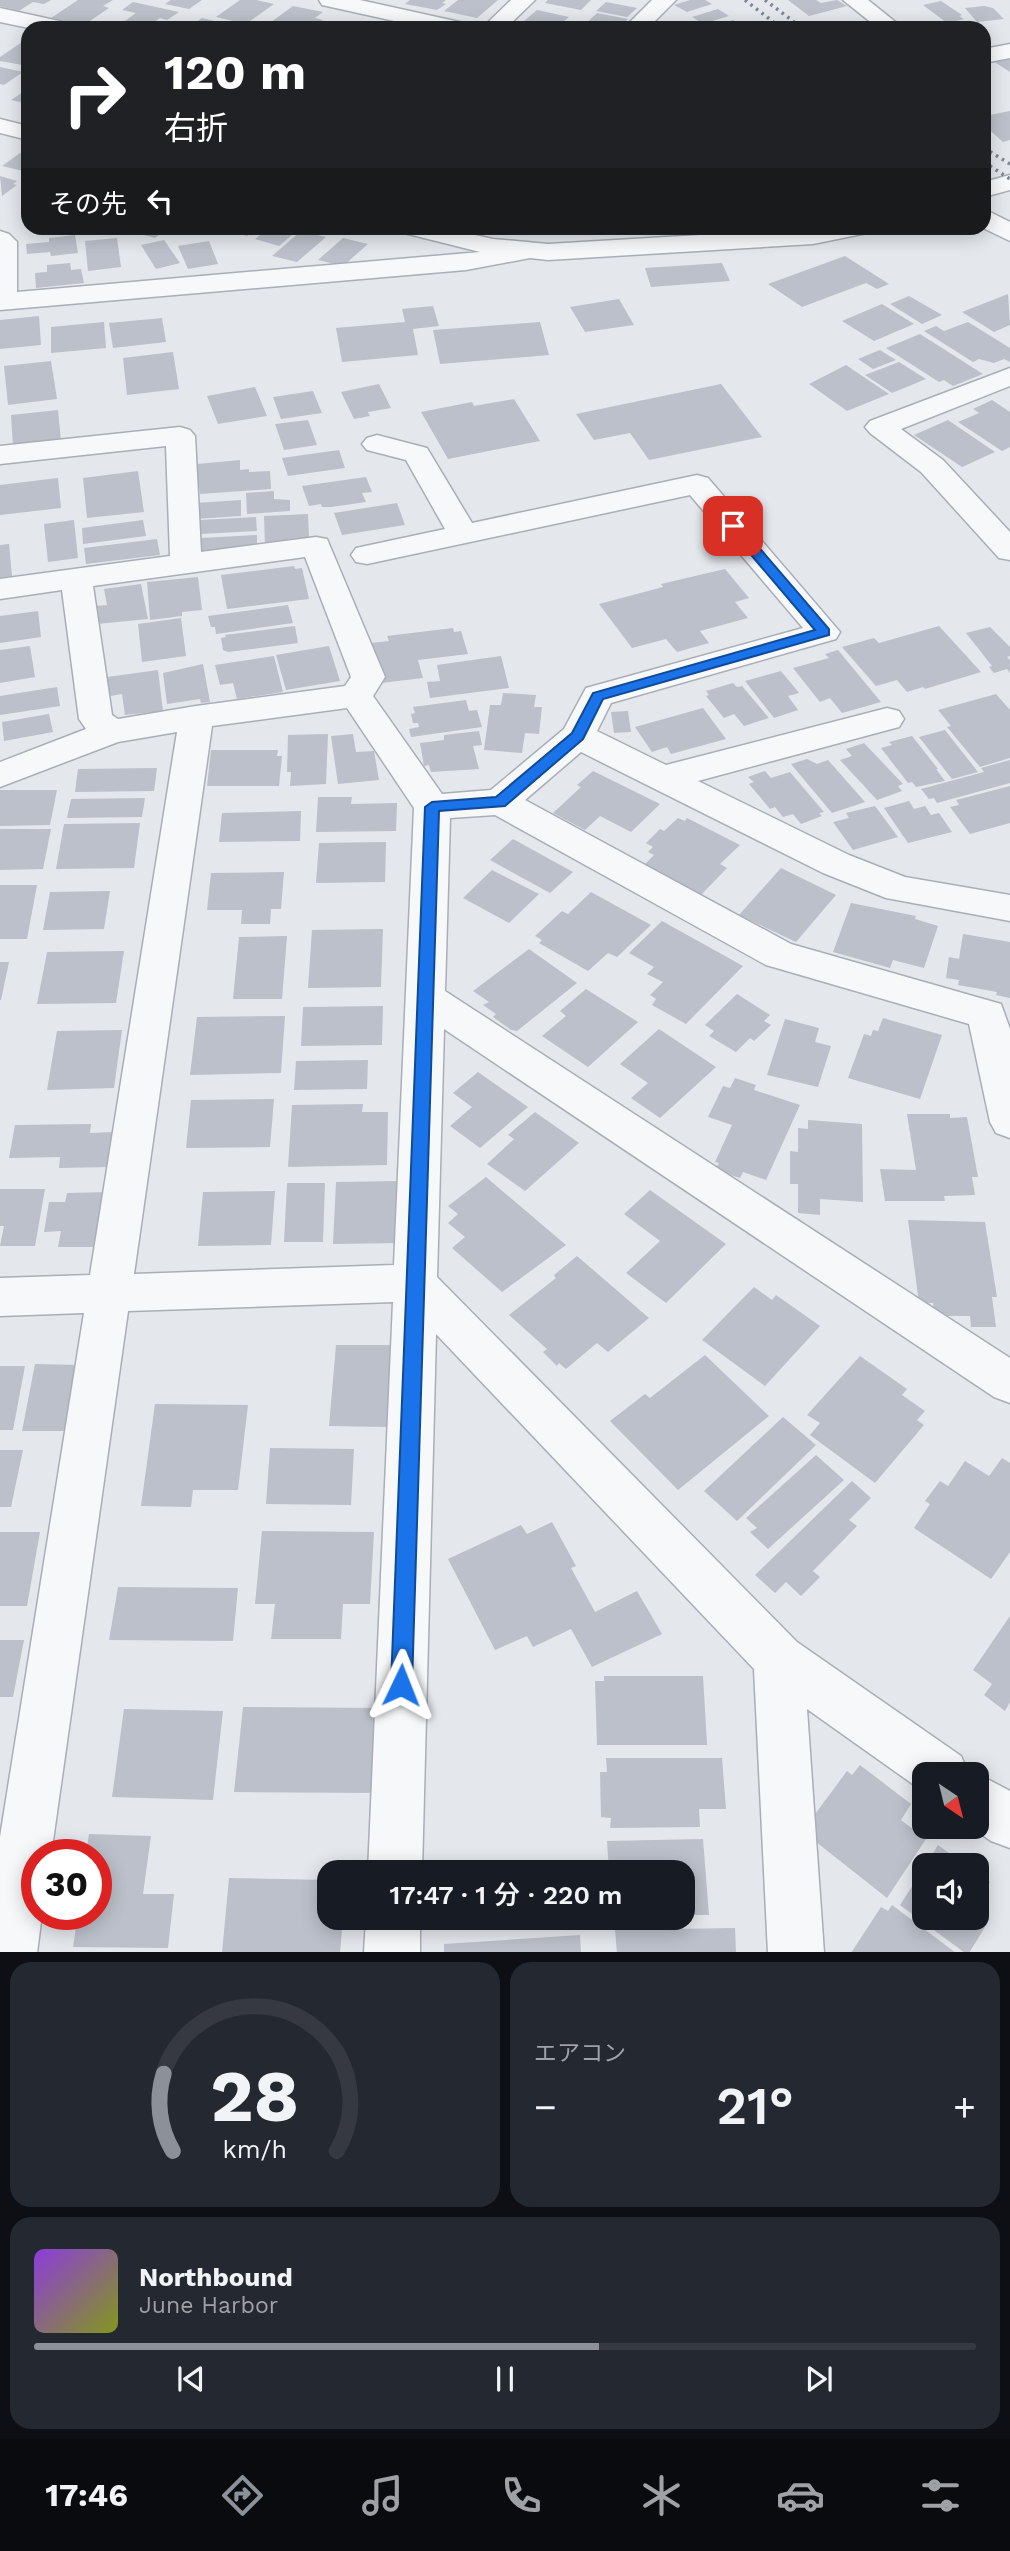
<!DOCTYPE html>
<html lang="ja">
<meta charset="utf-8">
<style>
:root{--surface:#171b24;--page:#242831;--text:#f1f3f6;--muted:#9ea1a6;--line:#363941;--accent:#8c9099}
body{margin:0;font-family:"Work Sans","Noto Sans JP",sans-serif;background:var(--page);color:var(--text);height:100vh;display:flex;flex-direction:column;font-size:26px;white-space:nowrap}
*{box-sizing:border-box;margin:0}
p{font-size:23px;color:var(--muted)}
.icon{flex:none;width:38px;height:38px;fill:none;stroke:currentColor;stroke-width:2;stroke-linecap:round;stroke-linejoin:round}
.map{position:relative;height:1952px;overflow:hidden}
.details{display:flex;flex-direction:column;gap:10px;padding:10px;background:#0d0f14;flex:1}
.details>*{flex:none}
.guide{position:absolute;left:21px;top:21px;width:970px;height:214px;border-radius:21px;box-shadow:0 4px 18px #0003;background:#202124;color:#fff;overflow:hidden}
.needle{width:46px;rotate:145deg}
.fabs{position:absolute;left:912px;top:1762px;display:grid;gap:14px}
.fabs a{display:grid;place-items:center;width:77px;height:77px;border-radius:14px;background:var(--surface);box-shadow:0 4px 18px #0003;font-size:35px}
.speed{position:absolute;left:21px;top:1839px;display:flex;gap:14px;font-size:35px;font-weight:700;text-align:center}
.speed>*{display:grid;place-content:center;width:91px;height:91px;border-radius:50%;background:var(--surface);box-shadow:0 4px 18px #0003;line-height:1}
.speed .limit{border:10px solid #d22;background:#fff;color:#111}
.pin{position:absolute;display:grid;place-items:center;width:60px;height:60px;color:#fff;margin:-30px;border-radius:14px;box-shadow:0 4px 10px #0006}
.me{position:absolute;width:77px;margin:-38px;rotate:2deg;stroke-linejoin:round;filter:drop-shadow(0 0 5px #0008)}
.turn{display:flex;align-items:center;gap:24px;height:147px;padding:0 28px;font-size:32px}
.turn .icon{width:91px;height:91px;stroke-width:2.5}
.turn b{display:block;font-size:49px;line-height:60px}
.then{display:flex;align-items:center;height:66px;padding:0 28px;background:#0003;gap:14px;font-size:26px}
.big{font-size:52px;font-weight:600;line-height:1.1}
.details .tile{flex:1;display:flex;flex-direction:column;justify-content:center;gap:10px;min-width:0;padding:0 24px;border-radius:21px;background:var(--page)}
.details .dial{align-items:center;gap:0}
.dial svg{height:182px;overflow:visible;fill:none;stroke:var(--line);stroke-width:7;stroke-linecap:round;text-anchor:middle}
.dial text{fill:var(--text);stroke:none}
.song{display:flex;align-items:center;gap:21px}
.cover{width:84px;height:84px;border-radius:10px;background:linear-gradient(135deg,hsl(270 70% 55%),hsl(70 70% 35%))}
.played{height:7px;border-radius:4px;background:linear-gradient(90deg,var(--accent) 60%,var(--line) 60%)}
.keys{display:flex;justify-content:space-around;direction:ltr}
.heat{display:flex;justify-content:space-between;align-items:center;font-size:38px;direction:ltr}
.details .tiles{flex:1;display:grid;gap:10px;grid-template-columns:1fr 1fr}
.tile:last-child{grid-column:span 2}
.trip{position:absolute;left:317px;top:1860px;width:378px;height:70px;border-radius:21px;background:var(--surface);box-shadow:0 4px 18px #0003;font-weight:600;line-height:70px;text-align:center}
.tab-bar{display:flex;height:112px;justify-content:space-around;align-items:center;background:#090b0e;color:var(--muted)}
.tab-bar .icon{width:49px;height:49px}
.tab-bar .current{color:var(--accent)}
.tab-bar b{font-size:32px;color:var(--text)}
.map>svg:first-child{display:block}
.building{fill:#bbc0ca}
.lines{fill:none;stroke-linecap:round;stroke-linejoin:round}
.minor-casing{stroke:#a9aeb7;stroke-width:3}
.minor{fill:#f7f8fa;fill-rule:evenodd}
.rail{stroke:#7d8696;stroke-width:3.5;stroke-dasharray:2.5 4.5;stroke-linecap:butt}
.route{fill:#1a73e8;stroke:#114b97;stroke-width:2}
</style>
<div class="map">
<svg width="1010" height="1953" viewBox="0 0 1010 1953">
<rect width="100%" height="100%" fill="#e4e7ec"/>
<path class="building" d="M0 0H51L44 4 33 2 19 11 0 6Z
M78 0H113L103 6 109 8 84 25 51 18Z
M171 0H202L189 9 165 4Z
M240 0H256L274 4 246 24 216 17Z
M410 0H446L442 3 446 4 437 10 405 4Z
M458 0H498L477 18 444 11Z
M548 0H591L581 10 545 3Z
M690 0H705L712 4 687 12 674 5Z
M788 0H816L821 3 837 0 847 6 809 16Z
M941 1 962 15 959 16 964 19 947 23 923 5Z
M133 2 179 12 167 20 160 18 146 28H115L136 13 122 10Z
M606 2 637 8 627 17 596 11Z
M293 6 323 12 315 18 323 20 313 28 267 25Z
M984 6 993 8 1004 19 977 22 965 8Z
M718 9 729 16 703 24 692 17Z
M537 10 569 17 556 28 518 26Z
M597 13 628 19 618 28H581Z
M202 18 236 26 233 28H188Z
M733 20 746 28H709V27Z
M28 38V66L0 61V57Z
M1010 55V72L990 59Z
M0 67 23 72 4 85 0 84Z
M28 88V104L11 100 23 92Z
M1010 111V140L1003 142 984 125V116Z
M20 153 28 155V168L23 171 2 166Z
M0 176 17 181 13 184 17 185 2 196Z
M132 228H168L155 238 128 231Z
M218 228H257L247 236Z
M269 228H300L279 246 255 239Z
M301 231 326 237 297 262 272 256Z
M75 235 78 253 51 256 50 252 27 254 26 244 49 242V238Z
M117 238 121 267 88 271 85 241Z
M343 238 368 244 343 266 318 260Z
M164 240 180 263 156 269 141 245Z
M209 241 218 264 188 269 178 246Z
M845 256 889 284 877 289 866 283 802 307 768 284Z
M70 263 71 270 81 269 84 283 36 288 35 273 47 272V265Z
M722 263 730 281 651 287 645 268Z
M1008 294 1010 325 994 332 962 312Z
M909 296 942 315 922 324 890 304Z
M619 299 634 325 585 332 570 307Z
M882 304 914 324 874 341 842 321Z
M433 306 439 326 413 329 418 355 342 362 336 328 405 322 402 309Z
M39 316 41 345 0 349V320Z
M162 318 166 342 113 348 109 323Z
M104 322 106 348 51 353V327Z
M540 322 549 355 440 364 433 330Z
M968 322 1010 348V362L1004 359 994 363 979 359 973 362 924 331 936 326 944 331Z
M920 334 983 374 953 386 944 380 939 382 886 348Z
M880 350 896 360 873 369 858 359Z
M173 352 179 389 127 395 123 358Z
M51 361 57 399 8 405 4 366Z
M899 362 926 379 892 393 865 375Z
M846 365 889 394 847 411 809 384Z
M379 384 391 408 368 412 370 416 354 419 341 392Z
M721 384 762 437 649 460 630 433 594 440 576 414Z
M255 387 267 416 218 424 207 396Z
M313 391 322 413 281 419 273 397Z
M514 399 540 441 448 459 421 412 472 402 474 406Z
M992 400 1010 412V447L1002 451 958 422 979 413 973 409Z
M58 410 61 441 13 446 11 415Z
M308 420 317 445 284 450 275 424Z
M948 420 995 452 962 467 914 435Z
M339 450 345 468 288 476 282 458Z
M240 460V470L249 469V472L270 471 271 489 200 494 199 486H196L197 464Z
M138 471 144 512 87 518 83 478Z
M366 477 372 492 362 493 366 502 331 507H322L321 504 309 506 302 486Z
M58 478 61 508 0 515V485Z
M274 491V499L290 500V511L247 514 246 493Z
M241 500V516L195 519 196 503Z
M397 503 405 525 342 535 334 513Z
M308 514 309 538H301V542L265 545 264 516Z
M256 517 257 531 200 534V520Z
M74 520 78 558 48 562 44 524Z
M143 520 146 536 83 544 82 528Z
M257 535V549L200 552V538Z
M157 539 160 555 86 564 84 548Z
M9 544 12 576 0 578V545Z
M294 566 295 569 302 568 309 599 227 609 221 575Z
M725 569 749 598 735 602 748 618 700 631 709 643 677 652 666 639 632 648 599 604 663 587 661 584Z
M198 577 202 610 182 612V616L150 620 147 582Z
M141 584 148 619 97 624 95 606 107 605 104 589Z
M288 605 293 623 216 634 215 627H211L208 616Z
M38 611 41 637 0 643V616Z
M181 618 186 656 142 662 138 624Z
M295 626 298 643 228 652 223 650 221 638 226 637 225 635Z
M939 626 981 672 925 689 923 687 907 692 897 680 876 686 842 647 874 638 879 643Z
M990 627 1010 647V656L1007 657 1010 660V673L1007 669 994 673 989 667 992 666 966 633Z
M453 628 454 632 461 631 468 654 418 660 423 678 381 683 371 643 389 641 387 636Z
M30 646 35 677 0 683V650Z
M329 646 340 681 286 690 276 655Z
M838 650 881 702 842 713 830 698 820 702 793 668 829 658 825 654Z
M274 656 283 692 237 699 233 683 220 685 215 665Z
M501 656 509 688 430 698 427 682 440 681 437 665Z
M203 664 210 702 201 703 200 699 167 704 163 673Z
M158 670 163 711 125 715 122 694 110 696 107 677Z
M781 671 799 693 788 696 798 710 774 718 745 681Z
M733 683 737 687 742 686 769 718 744 726 734 714 724 718 706 696 709 695 706 691Z
M57 687 60 706 0 715V696Z
M503 693 536 695 534 707H542L539 734 525 733 522 753 484 750 490 705H501Z
M996 694 1010 710V758L980 767 947 727 951 726 938 710Z
M466 700 469 711 477 710 482 727 411 737 409 729 419 727 418 723H413L411 714 415 713 413 707Z
M703 708 726 739 671 754 667 747 652 752 635 727Z
M628 711 631 732 614 733 611 712Z
M49 714 53 732 4 741 2 722Z
M945 730 978 772 952 779 919 737Z
M479 731 482 745 473 746 479 769 431 772 429 765 424 766 420 743 444 740V735Z
M328 734 326 784 290 786 291 772H287L288 735Z
M353 734 356 752 374 751 379 780 338 784 331 736Z
M912 736 938 769H936L945 781 916 787 912 782 908 783 881 748 892 745 889 742Z
M864 743 903 784 898 786 902 791 877 800 840 760 852 756 846 749Z
M211 750H278L277 756H282L279 786H207Z
M807 759 817 764 828 760 865 802 832 813 791 764Z
M1010 760V783L937 803 934 798 929 799 921 789 984 772 981 768Z
M157 768 154 791 75 792 78 769Z
M593 771 660 804 631 832 600 816 585 830 553 813 581 787 577 785Z
M765 771 771 778 790 772 824 812 819 813 822 816 801 824 793 814 783 817 775 807 770 809 749 784 754 782 748 777Z
M1010 786V823L970 834 950 807 959 805 956 800Z
M0 790H57L50 825 0 826Z
M318 797H352L351 804 397 803 396 831 316 832Z
M145 798 142 817 67 818 71 799Z
M909 801 914 809 925 806 931 815 939 813 952 832 908 843 884 808Z
M875 806 898 837 853 850 833 822 849 818 846 813Z
M301 811 300 841 219 842 222 813Z
M678 818 685 821 687 818 740 845 720 864 727 868 700 896 643 866 654 855 648 852 653 847 646 843 660 829 664 831Z
M140 823 134 868 56 869 64 824Z
M0 829H51L43 869 0 870Z
M513 839 573 872 550 893 490 860Z
M386 842 385 882 316 883 319 843Z
M781 868 836 895 796 942 739 915Z
M492 870 539 894 509 923 463 898Z
M284 872 281 909H271L270 924H241L242 910H207L211 873Z
M0 885H37L27 939H0Z
M110 891 104 929 43 930 50 892Z
M591 892 651 925 617 957 608 953 588 971 539 943 542 940 535 936 562 911 568 914Z
M851 903 916 916 915 919 938 926 924 968 893 960 890 968 833 952Z
M662 921 743 966 686 1024 652 1005 656 999 650 995 663 982 647 974 654 967 629 953Z
M383 929 381 987 308 988 312 930Z
M963 934 1010 942V998L996 995 997 992 958 985 959 980 946 978 949 957 959 959Z
M287 936 282 999H233L239 937Z
M529 949 577 983 517 1031 511 1030 493 1017 496 1014 483 1005 489 1002 473 991Z
M124 951 116 1003 37 1004 47 952Z
M0 962H9L1 1000H0Z
M586 989 638 1022 588 1067 542 1036 566 1016 560 1011Z
M737 994 770 1015 764 1021 771 1025 754 1041 750 1038 736 1052 709 1036 714 1031 705 1025Z
M383 1006 382 1045 301 1046 303 1007Z
M285 1016 281 1073 190 1075 197 1017Z
M883 1018 942 1035 920 1099 848 1078 864 1034 871 1036 873 1030 878 1031Z
M785 1019 819 1028 815 1042 831 1046 818 1087 767 1075Z
M659 1029 716 1067 660 1118 631 1098 648 1083 620 1064Z
M122 1030 114 1088 47 1090 57 1031Z
M368 1060 367 1089 294 1090 296 1061Z
M478 1072 528 1107 480 1148 450 1126 472 1107 453 1093Z
M735 1078 756 1085 754 1090 800 1105 766 1180 743 1172 740 1178 715 1170 719 1163 715 1162 732 1125 708 1117 723 1086 730 1088Z
M274 1099 270 1147 186 1148 191 1100Z
M363 1104 362 1112H388L387 1165 288 1167 292 1105Z
M535 1112 579 1143 525 1191 487 1164 514 1139 508 1135Z
M907 1114H950V1118L967 1117 978 1177H972L975 1195 944 1196 945 1201H885L880 1169 916 1170Z
M808 1120 862 1124 863 1202 820 1199V1215L798 1213V1184H790V1151L798 1152V1128L808 1129Z
M91 1124 90 1133 114 1132 109 1167 59 1168 60 1157 9 1158 15 1125Z
M486 1177 566 1245 502 1292 452 1248 465 1237 448 1223 458 1214 448 1206Z
M401 1181 400 1243 333 1244 336 1182Z
M287 1183H325L323 1242H284Z
M0 1189H45L35 1246H0L4 1226H0Z
M650 1190 726 1244 666 1303 626 1273 660 1241 624 1214Z
M275 1191 271 1245 198 1246 203 1192Z
M111 1192 103 1247H58L61 1231 44 1232 49 1202H65L67 1193Z
M908 1220 985 1222 997 1297H992L996 1327H971L970 1316H935L933 1303H919Z
M577 1256 649 1318 608 1352 597 1343 566 1369 559 1363 557 1366 543 1352 547 1349 509 1315 556 1278 554 1275Z
M754 1287 772 1300 776 1295 820 1326 765 1386 702 1340Z
M336 1345H391L387 1427 329 1426Z
M705 1355 769 1416 678 1490 610 1421 645 1394 650 1398Z
M860 1356 907 1389 902 1395 925 1411 917 1420 924 1425 875 1483 810 1435 820 1423 807 1415Z
M35 1364 81 1365 68 1431H22Z
M0 1366H25L13 1430H0Z
M155 1404 248 1405 238 1490H193L191 1507 141 1506Z
M783 1417 816 1445 737 1521 704 1491Z
M270 1448 354 1449 351 1505 266 1504Z
M0 1450H23L11 1507H0Z
M816 1455 844 1480 768 1549 750 1532 757 1528 746 1518Z
M1002 1458 1010 1463V1552L991 1579 914 1528 930 1504 925 1501 940 1481 948 1486 965 1461 989 1476Z
M852 1481 871 1498 849 1520 857 1526 813 1571 820 1577 801 1596 786 1582 775 1593 755 1575Z
M552 1522 576 1566 571 1568 595 1612 637 1591 662 1634 592 1667 571 1629 533 1647 527 1636 495 1650 448 1559 521 1525 527 1534Z
M262 1531 374 1532 370 1604H343L341 1639H271L275 1604H255Z
M0 1532H40L27 1606H0Z
M118 1587 238 1588 233 1641 109 1640Z
M1010 1616V1702L1005 1711 984 1695 992 1684 973 1670Z
M0 1640H24L13 1697H0Z
M604 1676H703L707 1745H597L595 1681H604Z
M243 1707 382 1708 376 1793 234 1792Z
M124 1709 223 1711 213 1800 112 1797Z
M606 1758H722L726 1809H699L700 1827 610 1828 611 1818 601 1817 600 1772H607Z
M860 1765 911 1804 901 1820 926 1839 887 1898 811 1838 807 1825 847 1771 852 1775Z
M89 1834 151 1836 143 1894H174L168 1948 73 1947 78 1914H96V1855H86Z
M703 1839 709 1915H682V1872H609L607 1841Z
M938 1845 967 1866H925Z
M924 1868V1918H976V1872L990 1882 982 1896 988 1901 979 1916 988 1922 969 1953H965L900 1905Z
M229 1878 329 1880V1918H343L340 1953H222Z
M892 1905 956 1953H851L881 1907 888 1911Z
M735 1928 736 1953H617L615 1930Z
M580 1935 581 1953H444V1944Z"/>
<g class="lines">
<defs>
<path id="minor" d="M319 0H360L464 23 467 28H426L322 5Z
M511 0H535L506 28H482Z
M652 0H676L648 28H624Z
M843 0H868L903 28H878Z
M0 8 68 23 71 28H29L0 22Z
M1010 44V58L984 63V49Z
M0 119 28 126V140L0 133Z
M1010 175V190L984 197V182Z
M984 209 1010 222V241L983 228Z
M400 228H444L493 239 548 244 817 228H871L867 233 813 244 548 260 530 258 466 270 0 310V231L9 234 17 242V292L480 252 404 233Z
M1010 368V386L901 429 943 460 1010 532V560L999 558 921 472 870 433 865 427 870 421Z
M180 427 190 430 195 436 201 552 316 537 327 539 385 677 373 696 442 794 491 790 564 729 586 688 803 628 690 495 367 564 356 562 351 555 356 548 445 529 406 460 367 450 362 444 367 438 377 435 427 448 472 523 697 475 708 478 840 632 836 639 611 703 597 731 666 765 887 708 899 711 904 719 899 727 698 781 849 855 905 877 1010 895V921L886 898 823 873 581 752 525 800 791 944 1001 1004 1010 1029V1138L996 1133 990 1122 969 1024 766 965 495 815 450 818 445 991 1010 1358V1403L994 1397 444 1029 437 1277 797 1642 961 1756 969 1774H924V1792L807 1709 824 1953H768L754 1669 436 1334 422 1872H368L393 1302 128 1311 51 1855H37V1914H42L37 1953H0V1837L84 1313 0 1316V1278L90 1275 177 732 118 742 0 787V762L86 729 79 719 62 590 0 599V579L170 556 166 446 0 464V446ZM305 557 351 677 345 686 196 706 118 719 112 715 93 586ZM347 708 414 808 394 1265 134 1274 212 726Z
M976 1773 1010 1791V1848L991 1841 971 1827H976V1774H972Z
M366 1918H420V1953H364Z"/>
</defs>
<use href="#minor" class="minor-casing"/>
<use href="#minor" class="minor"/>
<path class="rail" d="M745 0 781 28
M765 0 802 28
M984 148 1010 164
M984 162 1010 179"/>
</g>
<path class="route" d="M733 522 738 523 829 629V635L603 699 583 739 505 806 439 811 412 1685 409 1692 401 1695 394 1692 391 1685 425 807 432 802 496 797 572 733 593 693 815 630 729 529 727 526Z"/>
</svg>
<div class="fabs">
<a><svg class="needle" viewBox="-14 -14 28 28"><path d="M0-13l5 13h-10z" fill="#e53935"/><path d="M0 13l5-13h-10z" fill="#9ea1a6"/></svg></a>
<a><svg class="icon" aria-label="sound" viewBox="0 0 24 24"><path d="M4 9h4l5-4v14l-5-4H4zM17 9q2 3 0 6"/></svg></a>
</div>
<div class="speed"><div class="limit">30</div></div>
<div class="pin" style="left:733px;top:526px;background:#d93025"><svg class="icon" aria-label="arrive" viewBox="0 0 24 24"><path d="M6 21V4h12l-3 4 3 4H6"/></svg></div>
<svg class="me" style="left:401px;top:1685px" viewBox="-20 -20 40 40"><path d="M0-17L14 15 0 8-14 15z" fill="#1a73e8" stroke="#fff" stroke-width="4"/></svg>
<div class="trip">17:47 · 1 分 · 220 m</div>
<div class="guide">
<div class="turn"><svg class="icon" aria-label="right" viewBox="0 0 24 24"><path d="M7 20v-9h11M14 6l5 5-5 5"/></svg><div><b>120 m</b>右折</div></div>
<div class="then">その先<svg class="icon" aria-label="left" viewBox="0 0 24 24"><path d="M17 20v-9H6M10 6l-5 5 5 5"/></svg></div>
</div>
</div>
<section class="details">
<div class="tiles">
<div class="tile dial"><svg viewBox="0 0 100 80">
<path d="M14 69A42 42 0 1 1 86 69"/>
<path d="M14 69A42 42 0 0 1 10 35" stroke="#8c9099"/>
<text x="50" y="56" font-size="32" font-weight="700">28</text>
<text x="50" y="72" font-size="11">km/h</text>
</svg></div>
<div class="tile"><p>エアコン</p>
<div class="heat"><a>−</a><b class="big">21°</b><a>+</a></div>
</div>
<div class="tile">
<div class="song"><i class="cover"></i><div><b>Northbound</b><p>June Harbor</p></div></div>
<div class="played"></div>
<div class="keys"><svg class="icon" aria-label="previous" viewBox="0 0 24 24"><path d="M18 5L8 12l10 7zM5 5v14"/></svg><svg class="icon" aria-label="pause" viewBox="0 0 24 24"><path d="M8 5v14M16 5v14"/></svg><svg class="icon" aria-label="next" viewBox="0 0 24 24"><path d="M6 5l10 7-10 7zM19 5v14"/></svg></div>
</div>
</div>
</section>
<nav class="tab-bar">
<b>17:46</b>
<svg class="icon current" aria-label="directions" viewBox="0 0 24 24"><path d="M12 3l9 9-9 9-9-9zM9 14v-3h6M13 9l2 2-2 2"/></svg>
<svg class="icon" aria-label="music" viewBox="0 0 24 24"><path d="M9 18V5l10-2v13"/><circle cx="6" cy="18" r="3"/><circle cx="16" cy="16" r="3"/></svg>
<svg class="icon" aria-label="phone" viewBox="0 0 24 24"><path d="M5 4h4l2 5-3 2q2 4 5 5l2-3 5 2v4C11 20 4 13 5 4z"/></svg>
<svg class="icon" aria-label="climate" viewBox="0 0 24 24"><path d="M12 3v18M4 7l16 10M4 17L20 7"/></svg>
<svg class="icon" aria-label="car" viewBox="0 0 24 24"><path d="M5 17H2v-5l4-1 3-4h7l3 4 3 1v5h-3M9 17h6M6 11h13"/><circle cx="7" cy="17" r="2"/><circle cx="17" cy="17" r="2"/></svg>
<svg class="icon" aria-label="filters" viewBox="0 0 24 24"><path d="M4 7h16M4 17h16"/><circle cx="9" cy="7" r="2"/><circle cx="15" cy="17" r="2"/></svg>
</nav>
